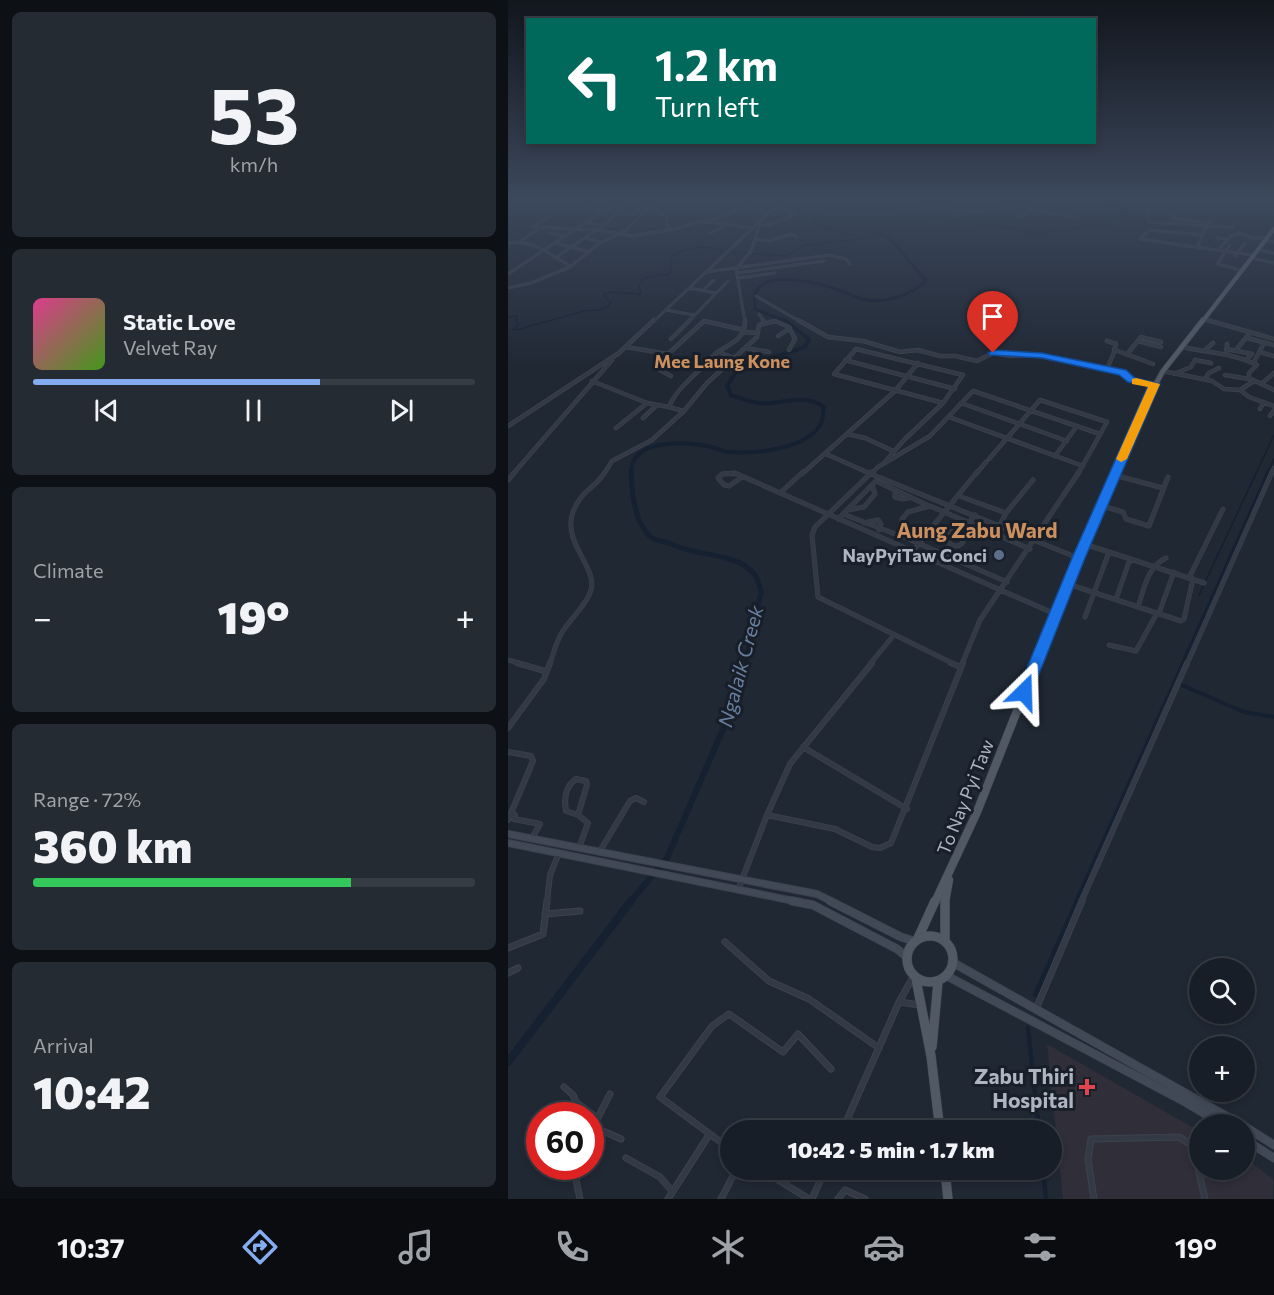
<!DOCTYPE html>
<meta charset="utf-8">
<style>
:root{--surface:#181e27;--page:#252b33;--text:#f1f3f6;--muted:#9fa2a7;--line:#363c44;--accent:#83acf1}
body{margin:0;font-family:Commissioner,sans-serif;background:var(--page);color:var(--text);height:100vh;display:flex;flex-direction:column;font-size:22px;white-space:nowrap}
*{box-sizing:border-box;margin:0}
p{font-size:20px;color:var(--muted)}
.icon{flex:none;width:33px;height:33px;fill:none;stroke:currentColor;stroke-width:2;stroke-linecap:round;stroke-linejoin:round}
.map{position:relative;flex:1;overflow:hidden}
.panel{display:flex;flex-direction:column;gap:12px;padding:12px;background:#0d1015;width:508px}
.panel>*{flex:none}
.banner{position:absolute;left:18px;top:18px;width:570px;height:126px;border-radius:0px;box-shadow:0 3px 9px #0003,0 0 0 2px var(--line);background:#00695c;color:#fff;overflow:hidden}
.tools{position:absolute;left:681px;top:958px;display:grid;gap:12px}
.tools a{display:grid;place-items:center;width:66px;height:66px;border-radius:50%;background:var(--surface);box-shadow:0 3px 9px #0003,0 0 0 2px var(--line);font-size:30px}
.speed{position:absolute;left:18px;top:1102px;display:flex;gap:12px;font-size:30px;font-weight:700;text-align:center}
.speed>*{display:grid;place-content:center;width:78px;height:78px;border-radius:50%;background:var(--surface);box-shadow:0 3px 9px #0003,0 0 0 2px var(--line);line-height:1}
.speed .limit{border:9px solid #d22;background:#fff;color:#111}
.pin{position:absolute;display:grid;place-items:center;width:51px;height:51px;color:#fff;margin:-62px -26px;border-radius:50% 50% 50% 0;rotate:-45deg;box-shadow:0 0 6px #0007}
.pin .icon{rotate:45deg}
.me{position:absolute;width:66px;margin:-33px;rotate:22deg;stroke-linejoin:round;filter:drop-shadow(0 0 4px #0008)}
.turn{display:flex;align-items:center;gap:21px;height:126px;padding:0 30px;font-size:27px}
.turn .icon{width:78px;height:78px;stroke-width:2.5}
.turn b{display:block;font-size:42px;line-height:51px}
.big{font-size:45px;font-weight:800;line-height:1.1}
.panel .tile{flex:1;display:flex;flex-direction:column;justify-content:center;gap:9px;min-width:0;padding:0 21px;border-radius:9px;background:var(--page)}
.panel .dial{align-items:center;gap:0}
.dial b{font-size:78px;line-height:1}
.song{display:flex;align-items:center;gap:18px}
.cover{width:72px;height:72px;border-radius:9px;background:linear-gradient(135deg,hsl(330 70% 55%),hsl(100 70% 35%))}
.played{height:6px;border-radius:3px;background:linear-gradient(90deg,var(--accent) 65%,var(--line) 65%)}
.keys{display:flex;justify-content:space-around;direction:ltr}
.heat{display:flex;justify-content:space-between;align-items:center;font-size:33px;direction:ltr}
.charge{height:9px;border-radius:4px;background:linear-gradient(90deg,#34c759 72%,var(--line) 0)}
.trip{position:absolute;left:212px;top:1120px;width:342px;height:60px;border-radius:30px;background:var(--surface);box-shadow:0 3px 9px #0003,0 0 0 2px var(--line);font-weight:800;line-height:60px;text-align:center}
.dock{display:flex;height:96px;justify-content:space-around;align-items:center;background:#0a0c10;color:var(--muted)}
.dock .icon{width:42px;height:42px}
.dock .current{color:var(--accent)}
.dock b{font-size:27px;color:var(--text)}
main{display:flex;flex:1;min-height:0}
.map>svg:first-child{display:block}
.medical{fill:#2f2e39}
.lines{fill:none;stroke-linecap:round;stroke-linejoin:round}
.stream{stroke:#152030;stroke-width:1.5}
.canal-far3{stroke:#152030;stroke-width:2}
.canal-far2{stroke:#152030;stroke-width:3}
.canal-far1{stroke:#152030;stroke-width:4}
.canal{stroke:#152030;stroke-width:4.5}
.river-far4{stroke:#152030;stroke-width:3}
.river-far3{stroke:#152030;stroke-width:4}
.river-far2{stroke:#152030;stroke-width:5}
.river-far1{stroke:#152030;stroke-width:6}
.river{stroke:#152030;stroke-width:8}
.minor-far4-casing{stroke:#3d434e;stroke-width:3}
.minor-far3-casing{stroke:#3d434e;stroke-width:4.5}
.minor-far2-casing{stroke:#3d434e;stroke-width:5}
.minor-far1-casing{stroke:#3d434e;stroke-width:6}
.minor-casing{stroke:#3d434e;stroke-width:7}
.secondary-far1-casing{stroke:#3d434e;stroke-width:8}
.secondary-casing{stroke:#3d434e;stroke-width:9}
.primary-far4-casing{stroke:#3d434e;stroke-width:4.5}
.primary-far3-casing{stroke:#3d434e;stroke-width:6}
.primary-far2-casing{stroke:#3d434e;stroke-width:8}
.primary-far1-casing{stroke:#3d434e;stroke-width:9}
.primary-casing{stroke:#3d434e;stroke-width:10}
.minor-far4{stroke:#333a45;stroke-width:2}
.minor-far3{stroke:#333a45;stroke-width:3}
.minor-far2{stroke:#333a45;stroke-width:4}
.minor-far1{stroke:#333a45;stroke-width:4.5}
.minor{stroke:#333a45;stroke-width:5}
.secondary-far1{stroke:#414957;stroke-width:6}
.secondary{stroke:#414957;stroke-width:8}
.primary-far4{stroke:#515965;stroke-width:4}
.primary-far3{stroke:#515965;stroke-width:4.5}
.primary-far2{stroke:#515965;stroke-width:6}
.primary-far1{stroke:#515965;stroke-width:8}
.primary{stroke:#515965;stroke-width:9}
.route{fill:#1a73e8;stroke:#114b97;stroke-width:1.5}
.slow{fill:#f59e0b}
.service-dot{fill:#5c6f8a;stroke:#191f29;stroke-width:2}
.health-dot{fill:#e0444e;stroke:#191f29;stroke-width:2}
.labels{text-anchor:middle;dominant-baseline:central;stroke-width:6;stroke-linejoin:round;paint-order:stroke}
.far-quarter-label{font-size:18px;font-weight:bold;fill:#cc8f5e;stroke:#191f29}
.poi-label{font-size:18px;font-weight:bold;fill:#adb5c2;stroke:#191f29;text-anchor:end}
.street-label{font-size:18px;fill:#adb5c2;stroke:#191f29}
.water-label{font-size:20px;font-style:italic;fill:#677f9f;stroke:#191f29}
.quarter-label{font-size:21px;font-weight:bold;fill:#cc8f5e;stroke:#191f29}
.near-poi-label{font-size:21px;font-weight:bold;fill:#adb5c2;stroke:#191f29;text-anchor:end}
</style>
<main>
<section class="panel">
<div class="tile dial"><b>53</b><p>km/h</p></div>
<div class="tile">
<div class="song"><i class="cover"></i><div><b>Static Love</b><p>Velvet Ray</p></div></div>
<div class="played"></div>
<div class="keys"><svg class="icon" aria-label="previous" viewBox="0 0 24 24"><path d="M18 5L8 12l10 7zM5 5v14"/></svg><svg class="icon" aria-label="pause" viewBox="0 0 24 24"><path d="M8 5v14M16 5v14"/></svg><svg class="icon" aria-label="next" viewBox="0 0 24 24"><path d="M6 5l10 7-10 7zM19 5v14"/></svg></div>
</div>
<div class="tile"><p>Climate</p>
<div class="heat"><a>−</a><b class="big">19°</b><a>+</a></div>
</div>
<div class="tile"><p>Range · 72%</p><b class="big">360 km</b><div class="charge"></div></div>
<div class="tile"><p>Arrival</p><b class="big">10:42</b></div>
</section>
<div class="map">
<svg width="766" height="1199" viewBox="0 0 766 1199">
<rect width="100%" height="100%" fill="#202834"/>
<path class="medical" d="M539 1044 691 1131 692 1170H736L737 1158 765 1179V1199H555Z"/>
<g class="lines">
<path class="stream" d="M224 252 279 256 294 246 357 238 335 233V230
M0 317 9 316 8 321 11 325 5 329 8 330 76 311 90 310 99 307 103 302 95 295 104 292 133 294 131 285 137 278 161 274 164 265 162 258C178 245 196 246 215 250
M691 595 766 435"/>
<path class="canal-far3" d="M759 474 766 459"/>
<path class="canal-far2" d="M674 664 760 472"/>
<path class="canal-far1" d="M669 683 736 712 766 717
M568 902 675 663"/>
<path class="canal" d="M527 995 569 901
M520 1028 531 1131
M535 1170 538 1199"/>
<path class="river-far4" d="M279 322 247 309C247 305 246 299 247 295 254 266 318 285 336 292 343 294 350 299 358 300 379 303 403 295 418 281L383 239 363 229 330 230 307 225 305 219 314 213 331 208H364L529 232 598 225 619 210 594 202 599 199"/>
<path class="river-far3" d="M123 474C122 438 176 442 199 446 207 447 214 452 222 452 247 454 303 449 314 421 315 417 315 411 316 407 295 392 274 405 251 403 241 402 232 398 223 395L219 386 228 372 238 366 297 347 301 339 276 320"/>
<path class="river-far2" d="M123 472C124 492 126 524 144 538 147 540 154 541 157 542 166 545 175 549 184 551 212 557 250 558 253 593L237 664"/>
<path class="river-far1" d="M122 902 159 858 219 720 238 663"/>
<path class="river" d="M0 1062 123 901"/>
<defs>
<path id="minor-far4" d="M203 199 238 204 260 214
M366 199 473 213 483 201
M385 199 408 203 410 199
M471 199 569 218
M758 199 766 212
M238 204 252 199
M79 207 94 211
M418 207 424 199
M512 207 509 215 512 217 519 214V208
M484 208 491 202
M147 209 158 218 160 228 157 230
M639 209 641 222 725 228 726 224
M493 211 499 204
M120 216 150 199
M664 216 666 219 703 223V227
M41 217 24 227 87 230 125 236 167 229 193 221 244 228
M201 221 241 205
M77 223 97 225
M251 226 261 225 286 215 273 204
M91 230 114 208 109 206
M41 233 56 236
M202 233 220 225
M695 235 641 230 632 239 744 255
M77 238 92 242
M709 238 720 239
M247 239 261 241 283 234 289 237
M14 240 32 228
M757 240 766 242
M0 243C25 239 42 254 62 266
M48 243 81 252
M722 245 709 264 733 270
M690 246 698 227
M713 247 723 236 732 233 744 238H757
M749 250 766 253
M727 256 736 244
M47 258 87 231
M743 258 766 263
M198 272 321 255 338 259 342 264
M229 273 316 261
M0 274 95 211 126 199
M230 278 267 273
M0 288 23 283 62 267 92 243 118 230 140 209 159 199
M181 288 207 293
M195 290 206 280
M248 296 293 322
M158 310 186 315
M251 314 256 322
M695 319 704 322
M145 322 266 208 289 199
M180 322 220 281
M195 322H199
M237 322 228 269 243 251 251 226
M265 322H268"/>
<path id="minor-far3" d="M255 320 257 323
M290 320 320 337 355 341 392 352 410 350 432 356H447L469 361 485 353 503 356 526 355 601 370
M699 320 766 339
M235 332 250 333
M270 336 282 328
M739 338 766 345
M163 339 182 320
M599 341 608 344 606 350
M630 341 653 347
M719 344V354
M118 347 160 354 196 321 236 330
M674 347C700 353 725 353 749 365L741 373V378L766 390
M237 348 261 352
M348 349 455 375 435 403 326 374Z
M718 349 744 354 740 358
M728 350 742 333
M696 351 705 343
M211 352 226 358
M751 352 766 356
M620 353 633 337 653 342
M160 354 162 358 152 370 163 376
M242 360 249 350
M337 360 447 389
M746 362 756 343
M200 363 215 368
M645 364 607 350 599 369 615 373 624 380 646 384
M655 371 704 381 716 389 732 390 741 397 766 406
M666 374 683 367 687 360 703 363
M717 375 741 379
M697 379 701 373 711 368
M84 381 139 403 161 407
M753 384 766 373
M732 390 746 381
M453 403 559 441
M752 409 756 402
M175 411 161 407C169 387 190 373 204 357 215 344 237 345 237 320
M762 416 766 410
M441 417 575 466
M135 418 148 406
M0 426 111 353 146 320
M108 428 139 403
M339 434 357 438 385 451
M318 454 363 474
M547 456 569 426
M481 459 532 400 599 422 570 474
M376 463 396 440 435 403
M5 474 104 360
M96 474 104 461 144 440 176 411 199 383 249 337 251 325 267 321 281 327 287 339 281 350
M216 474H229
M294 474 387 391 410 363
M363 474 370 467 422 436 465 391 592 434
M468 474 478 462
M763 474 766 468"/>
<path id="minor-far2" d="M359 472 363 474
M364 472 307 527 304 535 310 597 446 664
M363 474 570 558
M606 475 655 488
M234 477 221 486 216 485 210 478 214 474 227 473 547 614
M0 480 7 472
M368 481 421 506
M387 490V497L395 499 403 497
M272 493 295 472
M451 496 498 513
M594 506 615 512 618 519 641 526 660 477
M340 510 356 507 367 494 364 485
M335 514 395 537
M330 519 368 481
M356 523 370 520 373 524 371 530
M492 525 498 513 525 480
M440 538a8 8 0 1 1 16 0a8 8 0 1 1-16 0Z
M453 532 467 515
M576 544 601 552
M404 552 469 472
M428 562 443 544
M681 578 715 509
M499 582 396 537 392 528 394 519 400 512 422 506 522 549
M560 584 673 621 676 619 685 579
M608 599 622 559
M630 607C636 589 639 567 658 558
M651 613 666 572
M577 617 601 552 696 583
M601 645 628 651 649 613
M0 660 14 664
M42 664C45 654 48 643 53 634 61 620 76 608 82 593 92 569 56 546 64 515 71 491 87 489 97 472
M362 664 386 635
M454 664 472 620 571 472
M679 664 764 472"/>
<path id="minor-far1" d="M9 663 37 671
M443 663 452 667
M0 728 36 679 42 663
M295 747 399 809
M0 752 23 756 25 761 0 820
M68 779 78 781 79 785 70 815 58 811C56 798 57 787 68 779Z
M2 815H7L6 819 32 824 24 838
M70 815 80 823 71 848
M259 815 327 829 364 847 372 848 383 843 455 663
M92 851 122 801 128 798 136 802
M230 890 259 815 282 764 364 663
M39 902 42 875 51 853
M573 902 679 663"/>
<path id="minor" d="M37 914 72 911
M217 942 261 981 301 999 371 1048
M0 948 35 934 39 901
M0 973 10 968
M392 1002 411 1005
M528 1009 574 901
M56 1087 65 1095 68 1102 89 1118
M334 1131 391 1002 405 977
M84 1132 95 1131 113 1139
M82 1133 102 1094
M222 1149 152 1097 204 1026 221 1014 275 1052 290 1034 323 1069
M118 1158 152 1177 164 1191
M68 1167 71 1172 68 1180 72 1199
M254 1170 301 1199
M160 1199 201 1135
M213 1199 228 1170
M304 1199 317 1170
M330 1199 337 1190 357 1199
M586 1199 580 1159 583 1139 671 1137 685 1146 697 1199"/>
<path id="secondary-far1" d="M0 834 309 894 325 902
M0 843 291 902"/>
<path id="secondary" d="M284 901 305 905 389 949 399 957
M322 901 393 937 406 941
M444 962 734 1125
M439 976 679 1103 715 1125
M736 1126 766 1145
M736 1139 766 1158"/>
<path id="primary-far4" d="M694 322 766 229"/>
<path id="primary-far3" d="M607 474 640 398 655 371 695 320"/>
<path id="primary-far2" d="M528 664 607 472"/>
<path id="primary-far1" d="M427 902 469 812 528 663
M437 902 441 880"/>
<path id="primary" d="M399 959a23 23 0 1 1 46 0a23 23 0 1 1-46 0Z
M410 938 427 901
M437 941V901
M408 979 423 1056 432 1131
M424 1047 430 982
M437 1170 440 1199"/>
</defs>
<use href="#minor-far4" class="minor-far4-casing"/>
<use href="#minor-far3" class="minor-far3-casing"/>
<use href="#minor-far2" class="minor-far2-casing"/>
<use href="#minor-far1" class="minor-far1-casing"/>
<use href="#minor" class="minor-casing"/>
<use href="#secondary-far1" class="secondary-far1-casing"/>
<use href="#secondary" class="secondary-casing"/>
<use href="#primary-far4" class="primary-far4-casing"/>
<use href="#primary-far3" class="primary-far3-casing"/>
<use href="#primary-far2" class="primary-far2-casing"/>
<use href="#primary-far1" class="primary-far1-casing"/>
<use href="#primary" class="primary-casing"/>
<use href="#minor-far4" class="minor-far4"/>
<use href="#minor-far3" class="minor-far3"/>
<use href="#minor-far2" class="minor-far2"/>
<use href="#minor-far1" class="minor-far1"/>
<use href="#minor" class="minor"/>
<use href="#secondary-far1" class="secondary-far1"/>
<use href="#secondary" class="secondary"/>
<use href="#primary-far4" class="primary-far4"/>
<use href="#primary-far3" class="primary-far3"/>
<use href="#primary-far2" class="primary-far2"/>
<use href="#primary-far1" class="primary-far1"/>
<use href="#primary" class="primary"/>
</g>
<linearGradient id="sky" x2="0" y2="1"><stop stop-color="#12161d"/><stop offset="0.54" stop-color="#3c485c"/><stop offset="1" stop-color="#3c485c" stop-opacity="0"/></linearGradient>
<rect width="766" height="367" fill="url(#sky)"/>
<path class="route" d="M485 350 534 353 618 370 627 378 652 384 577 558 524 692 522 696 516 698 511 696 509 692 564 558 640 386 620 382 611 375 534 358 482 355 480 353Z"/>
<path class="slow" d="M628 378 652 384 619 459 613 462 608 459 640 387 624 384V379Z"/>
<circle class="service-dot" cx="491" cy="555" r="6"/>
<path class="health-dot" d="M576 1078h6v6h6v6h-6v6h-6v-6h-6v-6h6z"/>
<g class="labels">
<g class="far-quarter-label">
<text x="214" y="361">Mee Laung Kone</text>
</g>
<g class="poi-label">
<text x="479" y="555">NayPyiTaw Conci</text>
</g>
<g class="street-label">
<text transform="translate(457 797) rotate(-68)">To Nay Pyi Taw</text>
</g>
<g class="water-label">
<text transform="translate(232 666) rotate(-75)">Ngalaik Creek</text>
</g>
<g class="quarter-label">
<text x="469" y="529">Aung Zabu Ward</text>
</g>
<g class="near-poi-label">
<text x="566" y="1075">Zabu Thiri<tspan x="566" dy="24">Hospital</tspan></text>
</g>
</g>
</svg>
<div class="tools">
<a><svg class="icon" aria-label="search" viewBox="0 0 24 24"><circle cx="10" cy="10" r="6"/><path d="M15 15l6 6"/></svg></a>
<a>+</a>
<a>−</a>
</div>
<div class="speed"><div class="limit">60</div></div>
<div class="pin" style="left:485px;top:353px;background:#d93025"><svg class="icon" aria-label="arrive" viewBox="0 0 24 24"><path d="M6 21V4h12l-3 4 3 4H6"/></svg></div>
<svg class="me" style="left:516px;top:692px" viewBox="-20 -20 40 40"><path d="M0-17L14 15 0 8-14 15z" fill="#1a73e8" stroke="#fff" stroke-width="4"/></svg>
<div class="trip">10:42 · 5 min · 1.7 km</div>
<div class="banner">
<div class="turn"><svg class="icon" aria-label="left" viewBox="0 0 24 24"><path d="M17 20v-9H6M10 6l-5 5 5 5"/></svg><div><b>1.2 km</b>Turn left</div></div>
</div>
</div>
</main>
<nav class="dock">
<b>10:37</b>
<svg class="icon current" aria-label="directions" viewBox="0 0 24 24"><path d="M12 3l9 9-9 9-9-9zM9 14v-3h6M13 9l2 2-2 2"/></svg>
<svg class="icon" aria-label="music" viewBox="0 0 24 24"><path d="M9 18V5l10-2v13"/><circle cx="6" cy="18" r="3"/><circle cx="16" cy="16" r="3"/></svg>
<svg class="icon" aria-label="phone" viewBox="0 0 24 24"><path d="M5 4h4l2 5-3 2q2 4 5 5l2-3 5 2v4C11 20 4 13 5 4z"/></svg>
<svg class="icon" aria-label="climate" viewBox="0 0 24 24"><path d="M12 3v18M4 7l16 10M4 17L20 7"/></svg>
<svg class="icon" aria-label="car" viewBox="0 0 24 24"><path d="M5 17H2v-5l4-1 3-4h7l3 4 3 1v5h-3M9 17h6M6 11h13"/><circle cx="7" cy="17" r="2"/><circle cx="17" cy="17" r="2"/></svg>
<svg class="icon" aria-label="filters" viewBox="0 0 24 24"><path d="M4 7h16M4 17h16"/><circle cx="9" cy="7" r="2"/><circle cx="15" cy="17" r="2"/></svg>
<b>19°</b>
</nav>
